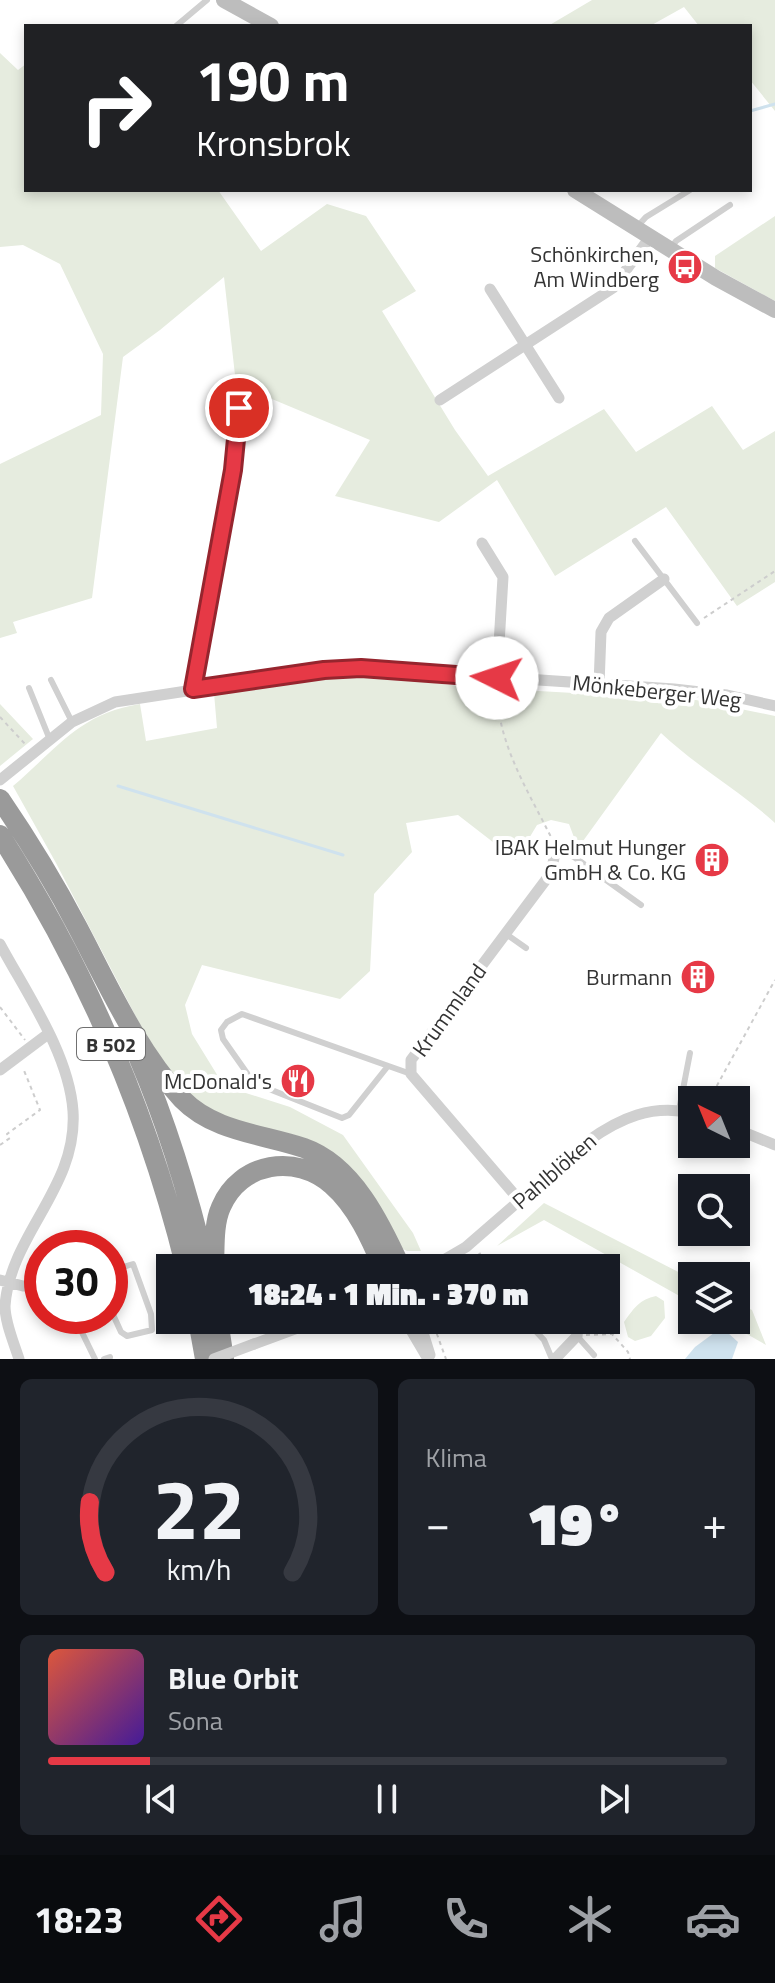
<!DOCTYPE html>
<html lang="de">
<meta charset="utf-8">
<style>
:root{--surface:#171b24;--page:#20242c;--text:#f1f3f6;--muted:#9ea1a6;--line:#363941;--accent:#e63946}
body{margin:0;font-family:"Titillium Web",sans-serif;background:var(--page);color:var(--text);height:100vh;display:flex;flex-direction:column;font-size:30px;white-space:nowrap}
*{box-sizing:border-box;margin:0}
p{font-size:26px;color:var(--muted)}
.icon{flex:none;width:44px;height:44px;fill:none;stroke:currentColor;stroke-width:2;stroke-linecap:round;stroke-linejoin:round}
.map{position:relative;height:1359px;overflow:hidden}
.panel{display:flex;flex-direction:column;gap:20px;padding:20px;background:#0d0f14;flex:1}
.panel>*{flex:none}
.top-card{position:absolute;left:24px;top:24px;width:728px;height:168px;border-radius:0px;box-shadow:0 4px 12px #0003;background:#202124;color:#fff;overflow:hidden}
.needle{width:52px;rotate:317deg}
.tools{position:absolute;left:678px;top:1086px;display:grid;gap:16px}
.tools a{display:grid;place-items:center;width:72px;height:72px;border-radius:0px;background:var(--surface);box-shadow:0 4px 12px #0003;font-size:40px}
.speed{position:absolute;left:24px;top:1230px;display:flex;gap:16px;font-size:40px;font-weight:700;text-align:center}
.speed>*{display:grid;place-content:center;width:104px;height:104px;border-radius:50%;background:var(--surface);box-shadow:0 4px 12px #0003;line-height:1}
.speed .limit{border:12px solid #d22;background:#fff;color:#111}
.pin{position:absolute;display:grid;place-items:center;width:68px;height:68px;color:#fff;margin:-34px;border:4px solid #fff;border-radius:50%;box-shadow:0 2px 8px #0007}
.me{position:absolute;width:88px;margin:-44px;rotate:274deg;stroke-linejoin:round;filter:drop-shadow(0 0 6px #0008)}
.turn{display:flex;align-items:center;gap:28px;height:168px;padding:0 40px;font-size:36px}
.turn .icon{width:104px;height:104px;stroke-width:2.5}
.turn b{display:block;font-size:56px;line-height:68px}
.big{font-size:60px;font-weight:800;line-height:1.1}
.panel .card{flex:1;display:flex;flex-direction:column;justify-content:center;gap:12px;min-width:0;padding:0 28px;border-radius:12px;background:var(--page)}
.panel .dial{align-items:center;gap:0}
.dial svg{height:208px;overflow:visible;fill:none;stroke:var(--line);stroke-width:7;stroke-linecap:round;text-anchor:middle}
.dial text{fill:var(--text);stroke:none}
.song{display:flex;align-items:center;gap:24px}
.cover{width:96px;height:96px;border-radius:12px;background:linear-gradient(135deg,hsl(10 70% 55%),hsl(260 70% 35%))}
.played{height:8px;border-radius:4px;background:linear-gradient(90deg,var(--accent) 15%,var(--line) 15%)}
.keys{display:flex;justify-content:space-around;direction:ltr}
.heat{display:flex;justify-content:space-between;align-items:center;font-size:44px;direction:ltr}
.panel .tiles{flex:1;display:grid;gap:20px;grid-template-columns:1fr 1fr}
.card:last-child{grid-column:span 2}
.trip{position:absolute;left:156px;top:1254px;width:464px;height:80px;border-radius:0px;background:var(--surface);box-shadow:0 4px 12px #0003;font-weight:800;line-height:80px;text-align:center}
.menu{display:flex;height:128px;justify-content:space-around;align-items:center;background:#090b0e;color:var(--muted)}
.menu .icon{width:56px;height:56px}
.menu .selected{color:var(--accent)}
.menu b{font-size:36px;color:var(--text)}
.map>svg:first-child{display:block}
.green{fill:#e6ecdf}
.water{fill:#cfe2ee}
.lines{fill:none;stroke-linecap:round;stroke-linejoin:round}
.stream{stroke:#cfe2ee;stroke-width:3}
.path{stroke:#cdcdcd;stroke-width:2;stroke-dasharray:4 4;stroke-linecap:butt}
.lane{stroke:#d0d0d0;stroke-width:6}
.street{stroke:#d0d0d0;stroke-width:11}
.secondary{stroke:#bdbdbd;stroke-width:16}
.highway{stroke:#9a9a9a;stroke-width:20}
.street-bridge{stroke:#d0d0d0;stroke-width:11}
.route-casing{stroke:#96252e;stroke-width:20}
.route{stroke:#e63946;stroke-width:14}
.labels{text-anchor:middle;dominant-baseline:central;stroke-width:8;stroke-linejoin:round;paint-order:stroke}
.shield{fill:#fff;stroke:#707070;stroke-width:2}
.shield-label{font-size:20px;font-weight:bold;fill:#333}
.poi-label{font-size:22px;fill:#333;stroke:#fff;text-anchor:end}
.street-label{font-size:22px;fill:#333;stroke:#fff}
</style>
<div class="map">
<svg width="775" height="1359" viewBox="0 0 775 1359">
<rect width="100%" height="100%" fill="#fff"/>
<path class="green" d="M592 0H775V111L750 80V26H699L684 7 650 26H548Z
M0 53 18 70 26 64V190H218L261 251 327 204 366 216 416 291 382 311 455 430 488 476 604 409 636 452 712 406 743 450 775 431V582L737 606 666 507 555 576 497 480 439 522 335 496 370 440 236 384 224 277 160 330 123 357 92 598 13 622 17 633 0 638V464L101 415 103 354 60 264 23 245 0 247Z
M775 216V301L715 268V256Z
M366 675 468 687 696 700 775 716V823C739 790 697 767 661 733L578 848 569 824 551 820 537 825 516 860 458 815 406 823 412 852 374 894 370 971 340 999 202 965 185 1005 192 1034 224 1086 290 1107 343 1135 413 1233 421 1251H407L399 1247 326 1148 295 1135 234 1122 210 1113 182 1091 160 1063 56 863 13 786C57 749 78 714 140 704L146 741 217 728 214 693 326 677Z
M0 704 33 739 0 766Z
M544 1203 692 1279V1303L544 1220 497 1246Z
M656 1296 664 1301 665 1318 651 1336 635 1341 628 1337 624 1322C633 1309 640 1299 656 1296Z
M736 1302 752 1310 766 1345 722 1320H736Z"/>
<path class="water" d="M714 1333H728L738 1342 732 1359H685L695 1347Z"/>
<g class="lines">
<path class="stream" d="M750 111 775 104
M118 786 343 855"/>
<path class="path" d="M704 618 775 571
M497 691C498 744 528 791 551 837
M0 717 25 744
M0 1007 25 1040
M709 1100 775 980
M0 1145 10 1138 7 1134 40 1110 23 1068
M457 1268 481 1253 479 1252
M434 1326 446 1359
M586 1335 612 1334 628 1352 630 1359"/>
<path class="lane" d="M176 26 207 0
M636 228 646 217 690 190
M672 247 676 241 730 205
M635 541 697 623
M51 680 72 722
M29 688 50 740
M556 848 574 857 641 905
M506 934 526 948
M388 1066 349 1115 342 1118 254 1083 223 1039 221 1030 227 1022 242 1014 411 1074
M679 1110 690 1053
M110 1271 133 1264 151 1314 152 1330 127 1336 121 1332 110 1308
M74 1316 95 1359
M527 1322 544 1340 552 1359
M577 1336 594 1355
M104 1359 110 1357"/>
<path class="street" d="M490 289 559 398
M440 400 613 288 650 237
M482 543 503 577 497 678
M599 685 601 632 609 618 664 579
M193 689 233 470 239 408
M0 780 72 722 115 702 324 670 361 668 674 689 727 695 775 706
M0 944C27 994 69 1054 73 1111 78 1188 10 1234 5 1306 5 1323 14 1343 19 1359
M0 1070 48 1034
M736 1129 775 1145
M520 1201 411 1074V1060L551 873 556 848
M430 1268 466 1247 588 1141C620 1118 652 1104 692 1113
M0 1280 23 1286 42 1285
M405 1320 428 1359
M419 1320 430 1355
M254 1344 319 1320
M555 1359 577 1336 579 1320"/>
<path class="secondary" d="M224 0 271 26
M575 190 716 278 775 310"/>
<path class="highway" d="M0 799C28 840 55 884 78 928 109 987 137 1050 182 1099 214 1132 263 1134 304 1148 353 1165 381 1224 401 1268
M0 835C86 969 148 1114 186 1268
M138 1056C167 1124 189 1196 206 1268
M214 1268C215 1249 213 1225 221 1207 240 1162 296 1153 332 1185 356 1206 371 1239 383 1268
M198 1320 205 1359
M218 1320 224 1359"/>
<path class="street-bridge" d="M214 1359 254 1344"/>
</g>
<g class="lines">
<defs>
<path id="route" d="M239 408 233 470 193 689 324 670 361 668 497 678"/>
</defs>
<use href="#route" class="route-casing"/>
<use href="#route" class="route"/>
</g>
<defs>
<symbol id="bus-disc" viewBox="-11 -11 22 22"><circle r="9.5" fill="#e63946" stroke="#fff"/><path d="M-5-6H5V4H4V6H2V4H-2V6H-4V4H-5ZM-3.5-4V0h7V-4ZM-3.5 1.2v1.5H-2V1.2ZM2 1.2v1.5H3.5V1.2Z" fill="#fff"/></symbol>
<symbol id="building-disc" viewBox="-11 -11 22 22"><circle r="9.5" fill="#e63946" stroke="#fff"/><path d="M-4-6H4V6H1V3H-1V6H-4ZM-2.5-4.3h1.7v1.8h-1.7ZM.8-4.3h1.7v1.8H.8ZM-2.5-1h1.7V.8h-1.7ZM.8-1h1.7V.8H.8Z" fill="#fff"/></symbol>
<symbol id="restaurant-disc" viewBox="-11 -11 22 22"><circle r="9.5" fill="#e63946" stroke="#fff"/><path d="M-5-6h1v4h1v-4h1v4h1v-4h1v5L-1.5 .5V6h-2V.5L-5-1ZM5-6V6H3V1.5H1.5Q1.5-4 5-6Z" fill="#fff"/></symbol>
</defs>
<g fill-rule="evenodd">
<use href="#bus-disc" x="665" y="247" width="40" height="40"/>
<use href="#building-disc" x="692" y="840" width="40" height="40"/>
<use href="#building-disc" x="678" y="957" width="40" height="40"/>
<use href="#restaurant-disc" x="278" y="1061" width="40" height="40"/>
</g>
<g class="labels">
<rect class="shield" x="77" y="1028" width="68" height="32" rx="6"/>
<g class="shield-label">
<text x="111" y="1044">B 502</text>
</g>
<g class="poi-label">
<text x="659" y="254">Schönkirchen,<tspan x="659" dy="25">Am Windberg</tspan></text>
<text x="686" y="847">IBAK Helmut Hunger<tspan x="686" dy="25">GmbH &amp; Co. KG</tspan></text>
<text x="672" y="977">Burmann</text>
<text x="272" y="1081">McDonald's</text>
</g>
<g class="street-label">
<text transform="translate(657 691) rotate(6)">Mönkeberger Weg</text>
<text transform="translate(449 1010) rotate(-54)">Krummland</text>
<text transform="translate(554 1171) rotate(-41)">Pahlblöken</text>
</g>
</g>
</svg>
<div class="tools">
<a><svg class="needle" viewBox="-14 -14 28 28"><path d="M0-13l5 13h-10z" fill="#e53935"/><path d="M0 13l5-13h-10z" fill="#9ea1a6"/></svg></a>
<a><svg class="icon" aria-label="search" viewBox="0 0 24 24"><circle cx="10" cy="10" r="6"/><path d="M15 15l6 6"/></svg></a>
<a><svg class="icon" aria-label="layers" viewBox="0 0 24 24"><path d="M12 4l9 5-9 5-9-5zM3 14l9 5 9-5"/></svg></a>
</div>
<div class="speed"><div class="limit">30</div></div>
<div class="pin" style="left:239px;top:408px;background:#d93025"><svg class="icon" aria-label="arrive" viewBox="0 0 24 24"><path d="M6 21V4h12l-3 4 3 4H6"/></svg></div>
<svg class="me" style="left:497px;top:678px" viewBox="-20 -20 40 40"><circle r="19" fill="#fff"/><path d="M0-13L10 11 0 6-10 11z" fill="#e63946"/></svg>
<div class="trip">18:24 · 1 Min. · 370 m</div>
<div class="top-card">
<div class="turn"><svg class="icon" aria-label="right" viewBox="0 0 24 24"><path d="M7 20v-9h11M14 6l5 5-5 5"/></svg><div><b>190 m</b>Kronsbrok</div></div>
</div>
</div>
<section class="panel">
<div class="tiles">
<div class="card dial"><svg viewBox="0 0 100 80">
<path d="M14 69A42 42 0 1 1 86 69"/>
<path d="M14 69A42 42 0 0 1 8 42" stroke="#e63946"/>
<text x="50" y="56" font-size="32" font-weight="700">22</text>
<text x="50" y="72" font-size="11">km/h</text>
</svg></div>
<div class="card"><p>Klima</p>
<div class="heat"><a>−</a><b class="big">19°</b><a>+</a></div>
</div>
<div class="card">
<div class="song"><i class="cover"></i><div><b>Blue Orbit</b><p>Sona</p></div></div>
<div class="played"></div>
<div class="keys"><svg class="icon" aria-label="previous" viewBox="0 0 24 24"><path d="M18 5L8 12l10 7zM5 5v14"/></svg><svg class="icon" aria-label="pause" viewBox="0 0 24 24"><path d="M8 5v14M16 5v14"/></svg><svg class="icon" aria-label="next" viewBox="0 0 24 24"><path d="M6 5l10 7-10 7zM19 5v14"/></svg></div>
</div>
</div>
</section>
<nav class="menu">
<b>18:23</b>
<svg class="icon selected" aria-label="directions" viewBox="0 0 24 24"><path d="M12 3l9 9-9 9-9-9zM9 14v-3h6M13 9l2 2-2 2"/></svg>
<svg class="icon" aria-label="music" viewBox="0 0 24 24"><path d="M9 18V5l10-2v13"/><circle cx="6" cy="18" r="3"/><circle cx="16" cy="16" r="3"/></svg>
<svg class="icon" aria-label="phone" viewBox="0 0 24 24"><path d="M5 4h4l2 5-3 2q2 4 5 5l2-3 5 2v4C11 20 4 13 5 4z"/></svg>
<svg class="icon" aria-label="climate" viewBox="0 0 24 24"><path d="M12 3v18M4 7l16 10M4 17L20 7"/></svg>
<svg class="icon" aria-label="car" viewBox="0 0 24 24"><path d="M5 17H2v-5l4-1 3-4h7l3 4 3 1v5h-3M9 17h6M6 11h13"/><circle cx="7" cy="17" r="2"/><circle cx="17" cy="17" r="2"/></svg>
</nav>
